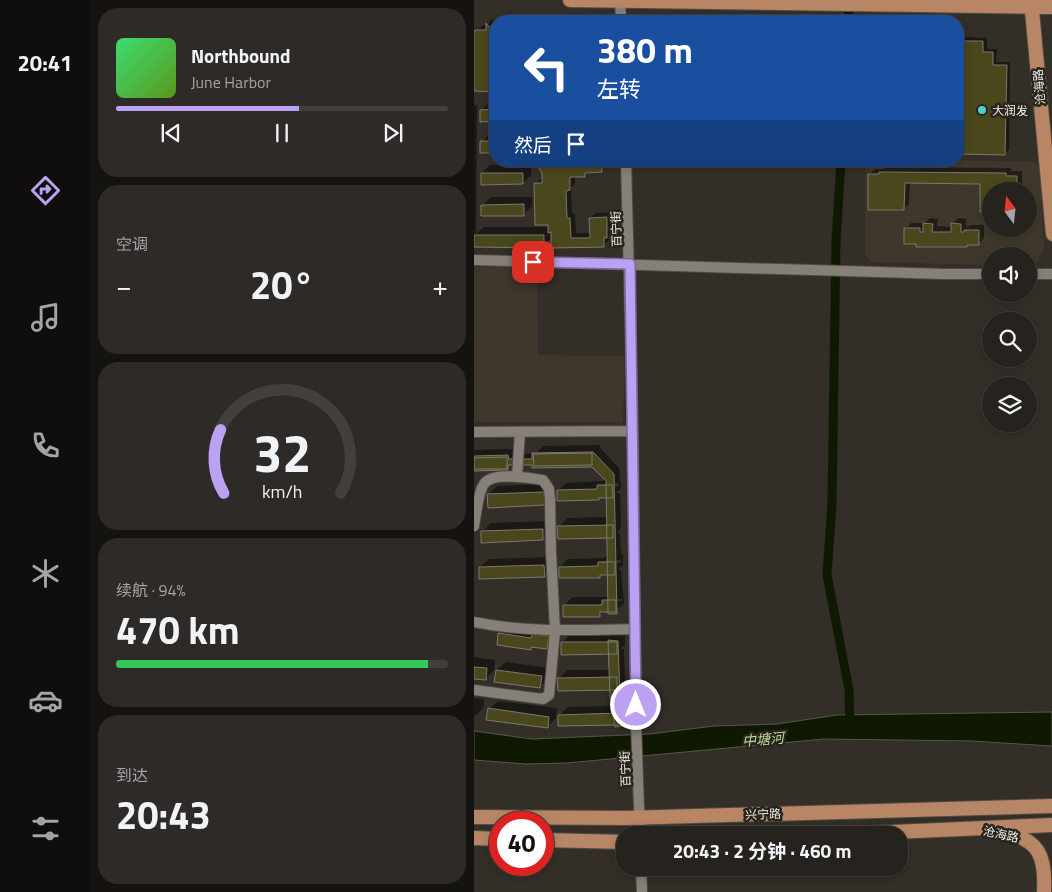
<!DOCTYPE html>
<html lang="zh">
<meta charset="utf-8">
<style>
:root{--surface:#26221e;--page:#2e2a27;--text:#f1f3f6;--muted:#a4a4a4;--line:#423f3c;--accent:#bca0f2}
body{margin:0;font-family:"Titillium Web","Noto Sans SC",sans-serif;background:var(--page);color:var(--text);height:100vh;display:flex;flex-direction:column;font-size:19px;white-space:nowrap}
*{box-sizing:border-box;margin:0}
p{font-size:16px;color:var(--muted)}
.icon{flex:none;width:28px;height:28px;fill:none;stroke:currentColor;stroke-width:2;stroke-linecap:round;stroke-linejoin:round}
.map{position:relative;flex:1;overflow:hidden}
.details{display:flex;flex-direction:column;gap:8px;padding:8px;background:#151310;width:384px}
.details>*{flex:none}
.hud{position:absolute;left:15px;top:15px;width:475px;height:152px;border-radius:20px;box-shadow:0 2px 8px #0003,0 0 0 1px var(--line);background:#1a4fa0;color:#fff;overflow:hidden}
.needle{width:32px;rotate:345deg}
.buttons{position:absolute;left:508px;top:182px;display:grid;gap:10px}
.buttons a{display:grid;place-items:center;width:55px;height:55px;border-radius:50%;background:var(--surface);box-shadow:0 2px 8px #0003,0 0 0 1px var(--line);font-size:25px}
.speed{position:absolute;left:15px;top:811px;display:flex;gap:10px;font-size:25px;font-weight:700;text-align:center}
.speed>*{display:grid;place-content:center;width:65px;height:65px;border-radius:50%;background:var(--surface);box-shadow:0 2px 8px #0003,0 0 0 1px var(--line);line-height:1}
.speed .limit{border:8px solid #d22;background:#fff;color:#111}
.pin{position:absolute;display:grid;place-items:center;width:42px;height:42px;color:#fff;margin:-21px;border-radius:10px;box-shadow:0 2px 8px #0006}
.me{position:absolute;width:55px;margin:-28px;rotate:0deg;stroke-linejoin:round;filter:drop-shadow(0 0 4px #0008)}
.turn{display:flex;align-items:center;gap:18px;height:105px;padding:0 25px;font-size:22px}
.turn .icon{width:65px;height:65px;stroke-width:2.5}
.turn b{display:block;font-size:35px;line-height:42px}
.then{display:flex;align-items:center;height:48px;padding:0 25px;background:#0003;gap:10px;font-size:19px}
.big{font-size:38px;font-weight:700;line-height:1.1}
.details .tile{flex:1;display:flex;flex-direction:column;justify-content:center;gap:8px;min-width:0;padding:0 18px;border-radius:20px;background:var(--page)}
.details .dial{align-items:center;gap:0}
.dial svg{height:130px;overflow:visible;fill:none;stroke:var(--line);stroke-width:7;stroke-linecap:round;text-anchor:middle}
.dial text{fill:var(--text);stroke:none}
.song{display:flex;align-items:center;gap:15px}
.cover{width:60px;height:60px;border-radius:8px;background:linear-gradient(135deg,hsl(140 70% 55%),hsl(90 70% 35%))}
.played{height:5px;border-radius:2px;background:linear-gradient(90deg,var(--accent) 55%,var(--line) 55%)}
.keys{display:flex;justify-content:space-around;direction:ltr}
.heat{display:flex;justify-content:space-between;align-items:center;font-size:28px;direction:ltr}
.charge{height:8px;border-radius:4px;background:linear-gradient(90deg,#34c759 94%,var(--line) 0)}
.trip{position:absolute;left:142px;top:826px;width:292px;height:50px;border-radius:20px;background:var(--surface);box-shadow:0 2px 8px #0003,0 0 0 1px var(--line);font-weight:700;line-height:50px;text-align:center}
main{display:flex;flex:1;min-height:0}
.dock{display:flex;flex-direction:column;width:90px;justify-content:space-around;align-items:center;background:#0f0e0c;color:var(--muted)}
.dock .icon{width:35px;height:35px}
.dock .selected{color:var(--accent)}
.dock b{font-size:22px;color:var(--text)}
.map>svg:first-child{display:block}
.built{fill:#3f372b;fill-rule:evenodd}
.water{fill:#0f1901;stroke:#535947}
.shadow{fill:#0007;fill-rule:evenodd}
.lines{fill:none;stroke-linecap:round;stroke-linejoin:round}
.canal{stroke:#0f1901;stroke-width:9}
.building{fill:#4b471c;stroke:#7a7971}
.minor-casing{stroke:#4e4b45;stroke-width:12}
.major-casing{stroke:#4e4b45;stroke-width:16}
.minor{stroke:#868079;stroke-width:10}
.major{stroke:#b88664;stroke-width:14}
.route-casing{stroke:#7a689d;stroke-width:12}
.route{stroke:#bca0f2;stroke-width:9}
.poi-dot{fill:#52ccd5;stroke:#29251e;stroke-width:2}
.labels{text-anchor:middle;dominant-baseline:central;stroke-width:5;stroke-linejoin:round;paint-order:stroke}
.street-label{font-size:12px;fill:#f1eeea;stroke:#29251e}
.poi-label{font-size:12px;fill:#f1eeea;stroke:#29251e;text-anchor:start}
.water-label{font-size:14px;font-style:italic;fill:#bdda99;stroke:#29251e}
</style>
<main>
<nav class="dock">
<b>20:41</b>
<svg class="icon selected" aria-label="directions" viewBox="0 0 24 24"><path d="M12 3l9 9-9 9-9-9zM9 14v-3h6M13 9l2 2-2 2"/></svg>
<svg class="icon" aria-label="music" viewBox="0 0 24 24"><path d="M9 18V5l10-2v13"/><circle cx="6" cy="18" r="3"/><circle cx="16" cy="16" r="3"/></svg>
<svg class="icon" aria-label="phone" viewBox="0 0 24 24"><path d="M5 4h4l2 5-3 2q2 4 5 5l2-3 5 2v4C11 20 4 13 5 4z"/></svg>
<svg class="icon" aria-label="climate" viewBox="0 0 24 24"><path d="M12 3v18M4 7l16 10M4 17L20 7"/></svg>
<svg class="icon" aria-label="car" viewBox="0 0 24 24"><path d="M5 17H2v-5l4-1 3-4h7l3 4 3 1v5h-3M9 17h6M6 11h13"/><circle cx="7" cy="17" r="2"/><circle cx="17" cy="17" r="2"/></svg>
<svg class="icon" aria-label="filters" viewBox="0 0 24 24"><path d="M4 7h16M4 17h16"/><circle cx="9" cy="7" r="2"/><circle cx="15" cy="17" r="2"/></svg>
</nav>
<section class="details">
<div class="tile">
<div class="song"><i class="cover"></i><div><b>Northbound</b><p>June Harbor</p></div></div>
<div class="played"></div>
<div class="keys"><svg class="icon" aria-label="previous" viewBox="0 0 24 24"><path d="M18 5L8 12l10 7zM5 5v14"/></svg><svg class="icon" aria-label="pause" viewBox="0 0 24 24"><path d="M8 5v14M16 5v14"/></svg><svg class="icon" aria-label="next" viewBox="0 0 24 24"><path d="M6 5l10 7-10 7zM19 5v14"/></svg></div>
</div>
<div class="tile"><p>空调</p>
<div class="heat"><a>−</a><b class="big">20°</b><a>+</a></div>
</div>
<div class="tile dial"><svg viewBox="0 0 100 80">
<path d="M14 69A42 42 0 1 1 86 69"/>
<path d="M14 69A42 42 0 0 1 12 30" stroke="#bca0f2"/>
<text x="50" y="56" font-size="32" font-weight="700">32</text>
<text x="50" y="72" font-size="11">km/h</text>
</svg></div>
<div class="tile"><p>续航 · 94%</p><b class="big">470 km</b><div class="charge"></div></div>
<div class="tile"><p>到达</p><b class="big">20:43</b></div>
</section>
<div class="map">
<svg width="579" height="892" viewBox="0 0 579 892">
<rect width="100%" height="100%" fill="#332e28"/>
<path class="built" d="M484 160 561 162 566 169 570 248 564 262 554 266V256H516V265L397 262 391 255 392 161ZM516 191H554V229H516Z
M0 267H63L64 355 151 356 149 422H0Z"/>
<path class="water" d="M578 712V746L498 741 350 739 93 763 52 764 0 760V731L58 739 176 734 240 726 303 724 363 715Z"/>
<path class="shadow" d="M18 19 21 22V90H0V33L9 25H13Z
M484 37 513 38V49H523L522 62H536L535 150 530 154 484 153Z
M16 102H21V120H8V110Z
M0 105H3L2 234 10 227H75L62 183 67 178H70V173L62 161H133V166L127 171H115L110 176H101V184L97 188 98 213H101L102 233H117L116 218 122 213 138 212V231L135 234V240L130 246 78 238 69 246 0 239Z
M16 133H21V152H8V142Z
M16 165H57V175L49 183 8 173Z
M412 167 537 168V171H548V191H516V211H507L508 183 436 182 435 204 430 209 396 174 401 169H410Z
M17 197H58V206L50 214 8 206Z
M456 218 464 219 463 226 478 227 479 224 484 218 492 219V227L497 225H510V238L505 244H495L492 246 431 229 437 223H451Z
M126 445V448L145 468 147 488 142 493H146L147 528 143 533H146L147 554H149V565L144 570H147L150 603 141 611H130L126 615 90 605 99 597H133L135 595 134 573 128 574 126 576 86 567 94 559 130 558 134 554V537L85 527 93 518 134 517 133 497 84 491 92 483 129 481 132 479 120 466 36 464 33 467 0 468V450L41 449V454H61L69 446ZM144 483 145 486H126L125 484ZM147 560V563H125L127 561ZM132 599H148V601L132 602Z
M79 484V495L71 504 14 495 23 486Z
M77 521V531L69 539 8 532 17 523Z
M78 557 79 567 70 576 6 567 15 559Z
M34 626H68L81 639 72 648 59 646 56 649 25 634Z
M96 634H151V645L146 649H150L151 680 147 685H151L152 715 144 724 85 716 94 707 139 706 137 689 85 679 93 670H136L138 653 88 643Z
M0 657 21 660 20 670 11 679 0 677Z
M32 662 75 668 74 678 65 687 23 670Z
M0 698 10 699 9 708 0 717Z
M24 701 83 708 82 718 73 727 15 709Z"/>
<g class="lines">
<path class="canal" d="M374 0 375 21
M367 161 362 241 358 503 353 575 375 690 376 726"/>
</g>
<path class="building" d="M12 23 18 30H21V92L0 91V31L2 30H12Z
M484 41H509V52H519V65H533L531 155 484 154Z
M21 109V121L6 122V110Z
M6 141H21V153H6Z
M60 161H128V172L111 173V177H96V190L92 191 93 218H96L97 238H116L115 218 133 217V238H130V247L77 248V232L74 233V225H61L60 183H68V173Z
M405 172 532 173V176H543V191H516V212H506V184L431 183 430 210H394V174H405Z
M7 173H49V184L7 185Z
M50 204V216H7V205Z
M449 223 459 224 458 232H477V223L487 224V232H490V230H505V245H493V247H442V244H430V228H446V232H449Z
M0 235H70V248L0 247Z
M119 452 140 474 143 614H134L132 481 118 467 58 468V465H34V470L0 471V456L34 455 35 459H58V453Z
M118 453V465L60 466 59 454Z
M33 457V469H0V458Z
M123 485H138L139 498H125V500L83 501V490L123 489Z
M71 492V505L14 508 13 494Z
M139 525V538L84 539 83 526Z
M69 529V540L7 543V531Z
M124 562H141V575H126V578H85V567L124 566Z
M70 565 71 577 5 579V567Z
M128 600H142V612H126V617H89V605H128Z
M24 633 57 638 58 634 75 636 73 649 57 647V650L23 645Z
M134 640 144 641 147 726 141 727 136 697Z
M87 642H143V654L87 655Z
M0 667 13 668 12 680 0 679Z
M22 670 68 676 66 688 20 682Z
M143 677V690L84 691 83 678Z
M14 708 75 717 74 728 12 720Z
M144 713V725L84 726V715Z"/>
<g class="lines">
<defs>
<path id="minor" d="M146 0 147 21
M152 161 159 431 162 724 166 835
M0 260 470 274H516
M554 274H579
M0 432 159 431
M43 477 46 432
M0 526C2 516 4 492 10 484 19 471 55 478 69 480L75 489 76 499 77 552 81 631 75 695 69 699 0 690
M0 622C53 633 107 630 161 629
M167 868 168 892"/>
<path id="major" d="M96 0 579 7
M557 0 579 234
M0 817 152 818 579 806
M527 832C565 838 572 856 570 892
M351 835 579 825
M0 838 26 839
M69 840 151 842"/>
</defs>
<use href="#minor" class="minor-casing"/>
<use href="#major" class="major-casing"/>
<use href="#minor" class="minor"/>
<use href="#major" class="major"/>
</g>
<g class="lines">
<defs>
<path id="route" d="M59 262 156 264 162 705"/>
</defs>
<use href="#route" class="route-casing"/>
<use href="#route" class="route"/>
</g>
<circle class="poi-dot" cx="508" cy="110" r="5"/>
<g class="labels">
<g class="street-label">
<text transform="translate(565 87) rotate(-95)">沧海路</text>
<text transform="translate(142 229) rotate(-92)">百宁街</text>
<text transform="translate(151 769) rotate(-92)">百宁街</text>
<text transform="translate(289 814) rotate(-2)">兴宁路</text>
<text transform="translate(527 834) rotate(12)">沧海路</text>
</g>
<g class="poi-label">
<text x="518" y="110">大润发</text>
</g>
<g class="water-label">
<text transform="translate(289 739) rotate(-5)">中塘河</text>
</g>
</g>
</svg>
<div class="buttons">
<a><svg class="needle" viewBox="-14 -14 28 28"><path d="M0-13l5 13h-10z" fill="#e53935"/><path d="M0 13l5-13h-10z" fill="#a4a4a4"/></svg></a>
<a><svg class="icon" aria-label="sound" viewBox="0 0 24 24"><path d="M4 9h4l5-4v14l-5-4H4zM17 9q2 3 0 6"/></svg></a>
<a><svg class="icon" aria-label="search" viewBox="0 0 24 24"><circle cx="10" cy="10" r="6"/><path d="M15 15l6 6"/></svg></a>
<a><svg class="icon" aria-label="layers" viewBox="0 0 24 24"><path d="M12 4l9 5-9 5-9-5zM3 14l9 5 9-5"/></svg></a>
</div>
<div class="speed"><div class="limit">40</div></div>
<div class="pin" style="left:59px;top:262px;background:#d93025"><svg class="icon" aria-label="arrive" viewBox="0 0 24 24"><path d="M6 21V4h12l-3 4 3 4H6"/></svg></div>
<svg class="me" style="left:162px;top:705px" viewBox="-20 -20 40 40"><circle r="17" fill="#bca0f2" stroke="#fff" stroke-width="3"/><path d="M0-11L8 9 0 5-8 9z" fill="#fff"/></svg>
<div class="trip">20:43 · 2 分钟 · 460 m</div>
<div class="hud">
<div class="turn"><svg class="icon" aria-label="left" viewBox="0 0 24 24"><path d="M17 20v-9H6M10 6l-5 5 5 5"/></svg><div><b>380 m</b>左转</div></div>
<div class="then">然后<svg class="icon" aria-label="arrive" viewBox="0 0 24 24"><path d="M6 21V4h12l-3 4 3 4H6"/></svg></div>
</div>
</div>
</main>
